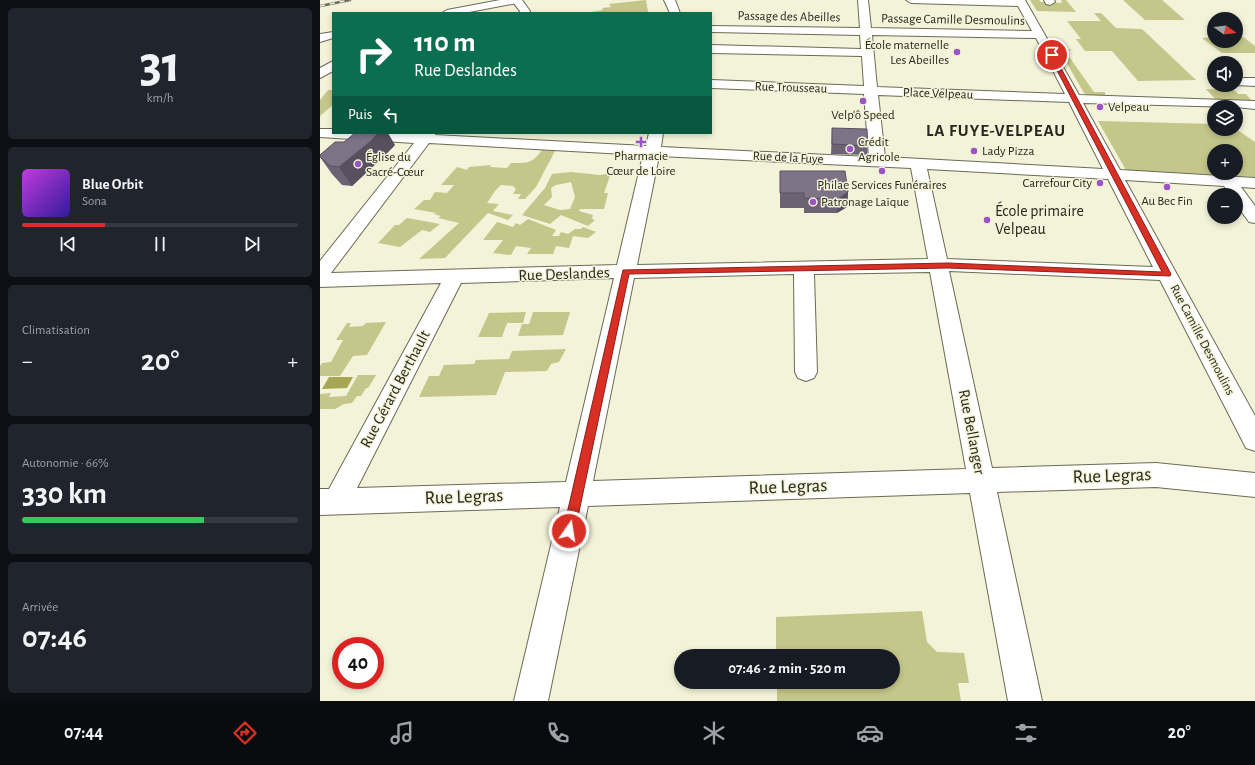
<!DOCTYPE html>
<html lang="fr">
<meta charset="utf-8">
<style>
:root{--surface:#171b24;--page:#20242c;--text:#f1f3f6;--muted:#9ea1a6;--line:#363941;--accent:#d93025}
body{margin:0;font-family:"Alegreya Sans",sans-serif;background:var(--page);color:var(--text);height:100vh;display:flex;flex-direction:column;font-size:15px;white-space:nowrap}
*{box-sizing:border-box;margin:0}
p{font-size:13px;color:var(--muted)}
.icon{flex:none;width:22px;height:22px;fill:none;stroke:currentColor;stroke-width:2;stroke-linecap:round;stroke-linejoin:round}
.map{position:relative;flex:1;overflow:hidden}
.details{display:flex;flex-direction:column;gap:8px;padding:8px;background:#0d0f14;width:320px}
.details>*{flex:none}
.hud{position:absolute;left:12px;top:12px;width:380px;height:122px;border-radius:0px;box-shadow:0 2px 6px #0003;background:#0b6e4f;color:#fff;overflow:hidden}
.needle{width:26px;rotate:105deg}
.buttons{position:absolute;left:887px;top:12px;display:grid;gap:8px}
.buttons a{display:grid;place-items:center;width:36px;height:36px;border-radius:50%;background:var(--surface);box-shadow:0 2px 6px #0003;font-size:20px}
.speed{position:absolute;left:12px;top:637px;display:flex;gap:8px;font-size:20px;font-weight:700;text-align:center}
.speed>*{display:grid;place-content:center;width:52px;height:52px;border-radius:50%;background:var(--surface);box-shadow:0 2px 6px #0003;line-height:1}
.speed .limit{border:6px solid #d22;background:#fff;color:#111}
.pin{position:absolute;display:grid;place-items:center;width:34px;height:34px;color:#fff;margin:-17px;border:2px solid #fff;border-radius:50%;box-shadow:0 1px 4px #0007}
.me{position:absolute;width:44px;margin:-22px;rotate:13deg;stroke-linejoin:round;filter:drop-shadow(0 0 3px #0008)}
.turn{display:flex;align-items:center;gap:14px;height:84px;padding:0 16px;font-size:18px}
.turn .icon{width:52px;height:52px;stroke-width:2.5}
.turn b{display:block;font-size:28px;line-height:34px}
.then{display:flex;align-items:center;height:38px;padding:0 16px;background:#0003;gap:8px;font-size:15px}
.big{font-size:30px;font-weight:700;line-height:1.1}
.details .tile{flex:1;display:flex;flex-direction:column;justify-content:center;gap:6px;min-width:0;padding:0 14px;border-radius:6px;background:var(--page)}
.details .dial{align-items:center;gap:0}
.dial b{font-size:52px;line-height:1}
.song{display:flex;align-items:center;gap:12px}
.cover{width:48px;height:48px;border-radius:6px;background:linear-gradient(135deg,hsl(290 70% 55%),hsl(250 70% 35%))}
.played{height:4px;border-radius:2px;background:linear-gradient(90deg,var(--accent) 30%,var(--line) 30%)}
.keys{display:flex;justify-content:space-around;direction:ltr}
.heat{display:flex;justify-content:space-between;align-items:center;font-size:22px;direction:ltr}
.charge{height:6px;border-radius:3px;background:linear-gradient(90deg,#34c759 66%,var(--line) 0)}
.trip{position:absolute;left:354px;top:649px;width:226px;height:40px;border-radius:20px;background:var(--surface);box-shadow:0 2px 6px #0003;font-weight:700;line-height:40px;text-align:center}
.dock{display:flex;height:64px;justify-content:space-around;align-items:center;background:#090b0e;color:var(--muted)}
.dock .icon{width:28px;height:28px}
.dock .current{color:var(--accent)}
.dock b{font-size:18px;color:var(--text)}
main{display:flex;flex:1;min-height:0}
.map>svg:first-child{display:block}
.green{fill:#c4c68a;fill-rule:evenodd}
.water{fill:#a6a653}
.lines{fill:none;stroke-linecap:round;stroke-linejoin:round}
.minor-casing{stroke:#6b6b54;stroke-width:2}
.major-casing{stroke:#6b6b54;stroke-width:2}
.minor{fill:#fff;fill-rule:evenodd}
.major{fill:#fff;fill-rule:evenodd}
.rail-casing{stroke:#696a5b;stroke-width:2.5}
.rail{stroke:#f2f3d8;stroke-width:1.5;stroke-dasharray:5;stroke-linecap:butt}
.wall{fill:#6c6274}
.shaded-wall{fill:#58505e}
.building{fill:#7e7287;stroke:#58505e}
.route{fill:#d93025;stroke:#8d1f18}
.poi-dot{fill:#9c53c6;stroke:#f2f3d8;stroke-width:1.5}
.labels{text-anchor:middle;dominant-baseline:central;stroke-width:3;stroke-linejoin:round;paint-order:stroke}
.far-street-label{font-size:13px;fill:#27281e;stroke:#f2f3d8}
.far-poi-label{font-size:13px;fill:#27281e;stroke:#f2f3d8;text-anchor:start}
.poi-label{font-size:16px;fill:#27281e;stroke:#f2f3d8;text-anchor:start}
.street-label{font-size:16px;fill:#27281e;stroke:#f2f3d8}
.far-district-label{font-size:17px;font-weight:bold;letter-spacing:1px;fill:#27281e;stroke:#f2f3d8}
.near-street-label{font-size:19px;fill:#27281e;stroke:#f2f3d8}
</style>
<main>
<section class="details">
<div class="tile dial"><b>31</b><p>km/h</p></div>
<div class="tile">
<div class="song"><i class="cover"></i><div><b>Blue Orbit</b><p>Sona</p></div></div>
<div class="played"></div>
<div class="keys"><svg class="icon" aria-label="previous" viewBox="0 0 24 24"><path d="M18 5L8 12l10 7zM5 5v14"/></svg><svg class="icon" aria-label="pause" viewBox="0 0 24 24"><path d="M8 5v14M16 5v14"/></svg><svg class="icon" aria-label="next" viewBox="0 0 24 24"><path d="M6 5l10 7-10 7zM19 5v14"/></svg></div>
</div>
<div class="tile"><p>Climatisation</p>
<div class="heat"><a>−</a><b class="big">20°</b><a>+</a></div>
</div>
<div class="tile"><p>Autonomie · 66%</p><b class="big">330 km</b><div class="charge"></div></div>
<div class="tile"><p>Arrivée</p><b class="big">07:46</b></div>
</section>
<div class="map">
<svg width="935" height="701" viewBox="0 0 935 701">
<rect width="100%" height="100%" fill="#f2f3d8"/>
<path class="green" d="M326 0 328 12 264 13 283 10 282 8 291 7 289 4Z
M710 0H719L721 2 742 3 741 0H746L756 12 717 11Z
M803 0H842L865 20H825Z
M774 13H781L796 28 822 29 876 80 818 81 792 51H765L756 39H761L747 21H781Z
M894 37V41H916V37H923L935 46V53H902L882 38Z
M742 48 753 50 745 51 774 92H785V95C779 99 770 96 764 93L741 53Z
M886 89 914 90 918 94H926L931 100 926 102 895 99Z
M8 90H13V105L0 116V100Z
M778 121 894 124V129H916L935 142V177L806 170ZM894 151H916V173H894Z
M222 150 235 151 216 187 205 199H198L201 194H193L196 189 193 186 181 185 175 191 167 203 179 204 173 211 193 215 188 220 168 213 125 258 99 259 139 223 118 218 121 216 114 214 116 213 94 209 104 200H110L115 192 127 193 134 185H121L137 167 147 170 149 167 171 165 170 167 187 168 191 163C207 163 212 164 222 150Z
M251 172 280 175 291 173 284 193H288L284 209H260L259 211 273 215 272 219 275 220 268 226 241 215 230 224 202 215 225 188 232 174ZM251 182 255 197 250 209 240 210 224 205 232 197 231 188 236 185Z
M87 218 120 224 110 232 102 230 80 247 58 243 75 225H79Z
M208 219 236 230 232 236H239L241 232 248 234 255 229H261L263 227 276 232 268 238 253 236 249 248 236 246 233 254H207L211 248 196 246 191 255 173 253 183 240H163L177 222 193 227 196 223 200 225Z
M206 312 203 323H187L182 337H158L169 313Z
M213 312H250L243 335 198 336 202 324H209Z
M66 322 47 355 33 356 20 376H0V366L2 363 11 362 23 340H16L27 323H31L29 327 43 326 46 323Z
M246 349 239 362 231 364 227 371 185 372 176 395 99 397 109 376H119L124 365 154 364 156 360 189 359 192 351Z
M38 375H56L48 388H46L41 396H37L32 403 24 404 15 409H0V394L11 393 9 397 26 396Z
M602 611 607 642 617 652 644 653 649 683H638L641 701H457V682H573V656H456V617Z"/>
<path class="water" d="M9 377H33L27 388 2 389Z"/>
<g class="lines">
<defs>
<path id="minor" d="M191 0H202L210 11 209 13H199L200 11Z
M344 0H355L360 13H350Z
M538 0H548L551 28 712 31 698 6 591 3 586 0H705L759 95 935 101V109L916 107 763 103 800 170 935 178V188L921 187 935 206V223L929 222 916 204V195H910L904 186 805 180 935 416V451L926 448 840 280 629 271 672 468 836 463 935 473V497L836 487 677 492 722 701H688L650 493 268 506 228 701H194L240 507 0 515V489H9L121 283 0 287V261L94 143 0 137V129H13V133H116L115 135 326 146 329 133H343L341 147 549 157 544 94 391 88V80L544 86 542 56 391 53V45L541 49 540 35 391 32V26L540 28ZM552 35 716 38 745 94 557 87ZM558 95 749 102 783 169 565 157ZM109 143 323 155 297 265 11 273ZM339 156 591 168 608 259 317 265ZM607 169 788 179 833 267 627 259ZM610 272 646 469 273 481 314 278 474 274 475 372 478 378 486 381 494 378 497 372 494 274ZM294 278 246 482 37 488 141 283Z
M724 0H734L735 2 730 5 726 4Z
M13 61V71L0 78V68Z
M921 78H935V86L916 85V79Z"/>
<path id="major" d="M180 0H202L197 3 144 13H122L127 10Z
M13 32V38L0 42V34Z"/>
</defs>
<use href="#minor" class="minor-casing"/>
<use href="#major" class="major-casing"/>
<use href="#minor" class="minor"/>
<use href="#major" class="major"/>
<defs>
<path id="rail" d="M0 6 30 0"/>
</defs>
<use href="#rail" class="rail-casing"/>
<use href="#rail" class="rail"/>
</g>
<path class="wall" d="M512 128 548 146 547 155 511 154Z
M75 145 61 159 32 186 22 185 12 174 0 157V155Z
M528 192 527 207 517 213H484V208H460V193Z"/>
<path class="shaded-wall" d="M58 133H68L75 145 61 159 32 186 19 167Z
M528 192 527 207 517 213 518 199Z"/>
<path class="building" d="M512 128 547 129 548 146 512 144Z
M35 133H58L51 141 19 167 10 166 0 157V155L15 142H24Z
M460 171H525L528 192 518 199 484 198V193H460Z"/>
<path class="route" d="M732 54 734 55 851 274 850 276 628 268 309 274 255 531 253 535 249 537 245 535 243 531 303 270 628 263 842 272 729 55Z"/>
<g class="poi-dot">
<circle cx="637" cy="52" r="4"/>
<circle cx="543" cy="101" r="4"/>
<circle cx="780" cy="107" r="4"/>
<path d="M319 136h4v4h4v4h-4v4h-4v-4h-4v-4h4z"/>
<circle cx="530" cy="149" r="4"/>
<circle cx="654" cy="151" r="4"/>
<circle cx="38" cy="164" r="4"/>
<circle cx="562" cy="171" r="4"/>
<circle cx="780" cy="183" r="4"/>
<circle cx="847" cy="187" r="4"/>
<circle cx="493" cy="202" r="4"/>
<circle cx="667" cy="220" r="4"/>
</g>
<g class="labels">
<g class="far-street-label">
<text transform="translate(469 17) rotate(1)">Passage des Abeilles</text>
<text transform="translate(633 20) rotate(1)">Passage Camille Desmoulins</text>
<text transform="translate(471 88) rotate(2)">Rue Trousseau</text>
<text transform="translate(618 94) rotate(2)">Place Velpeau</text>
<text transform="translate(468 158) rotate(3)">Rue de la Fuye</text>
<text transform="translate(882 340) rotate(62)">Rue Camille Desmoulins</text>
</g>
<g class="far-poi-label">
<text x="629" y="45" text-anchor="end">École maternelle<tspan x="629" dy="15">Les Abeilles</tspan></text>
<text x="788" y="107">Velpeau</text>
<text x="543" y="115" text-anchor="middle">Velp'ô Speed</text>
<text x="538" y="142">Crédit<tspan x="538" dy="15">Agricole</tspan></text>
<text x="662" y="151">Lady Pizza</text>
<text x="321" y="156" text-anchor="middle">Pharmacie<tspan x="321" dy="15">Cœur de Loire</tspan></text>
<text x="46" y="157">Église du<tspan x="46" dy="15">Sacré-Cœur</tspan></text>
<text x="772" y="183" text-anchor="end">Carrefour City</text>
<text x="562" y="185" text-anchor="middle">Philae Services Funéraires</text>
<text x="847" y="201" text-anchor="middle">Au Bec Fin</text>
<text x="501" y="202">Patronage Laïque</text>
</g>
<g class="poi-label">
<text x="675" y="211">École primaire<tspan x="675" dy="18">Velpeau</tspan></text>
</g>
<g class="street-label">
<text transform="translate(244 274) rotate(-2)">Rue Deslandes</text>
<text transform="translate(75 389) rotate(-62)">Rue Gérard Berthault</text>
<text transform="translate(652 432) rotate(79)">Rue Bellanger</text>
</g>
<g class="far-district-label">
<text x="676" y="130">LA FUYE-VELPEAU</text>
</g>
<g class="near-street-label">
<text transform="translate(792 476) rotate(-2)">Rue Legras</text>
<text transform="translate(468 487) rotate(-2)">Rue Legras</text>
<text transform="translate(144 497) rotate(-2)">Rue Legras</text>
</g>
</g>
</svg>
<div class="buttons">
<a><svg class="needle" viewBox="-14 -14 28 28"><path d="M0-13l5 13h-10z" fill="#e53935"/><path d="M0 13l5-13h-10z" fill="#9ea1a6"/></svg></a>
<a><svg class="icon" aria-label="sound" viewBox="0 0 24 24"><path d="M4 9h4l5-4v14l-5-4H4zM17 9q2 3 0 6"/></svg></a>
<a><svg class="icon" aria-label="layers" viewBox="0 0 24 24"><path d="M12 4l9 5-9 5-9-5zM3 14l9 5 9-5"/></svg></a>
<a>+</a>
<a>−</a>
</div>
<div class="speed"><div class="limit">40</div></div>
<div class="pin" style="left:732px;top:55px;background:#d93025"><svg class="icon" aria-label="arrive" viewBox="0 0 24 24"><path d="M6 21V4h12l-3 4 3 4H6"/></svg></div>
<svg class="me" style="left:249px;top:531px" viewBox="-20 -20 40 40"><circle r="17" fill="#d93025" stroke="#fff" stroke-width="3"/><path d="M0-11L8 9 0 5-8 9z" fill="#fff"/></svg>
<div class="trip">07:46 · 2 min · 520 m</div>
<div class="hud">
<div class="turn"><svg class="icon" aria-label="right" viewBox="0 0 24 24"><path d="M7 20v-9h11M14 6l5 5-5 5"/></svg><div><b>110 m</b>Rue Deslandes</div></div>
<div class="then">Puis<svg class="icon" aria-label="left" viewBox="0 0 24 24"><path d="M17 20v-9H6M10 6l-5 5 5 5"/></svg></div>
</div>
</div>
</main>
<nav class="dock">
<b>07:44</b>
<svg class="icon current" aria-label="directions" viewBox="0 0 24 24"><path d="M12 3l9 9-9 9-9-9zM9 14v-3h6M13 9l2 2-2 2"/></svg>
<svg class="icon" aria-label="music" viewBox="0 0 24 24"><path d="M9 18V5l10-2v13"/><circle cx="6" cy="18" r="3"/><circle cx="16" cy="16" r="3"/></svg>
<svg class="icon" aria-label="phone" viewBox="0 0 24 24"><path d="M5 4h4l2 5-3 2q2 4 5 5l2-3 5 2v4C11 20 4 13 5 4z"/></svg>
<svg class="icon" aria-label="climate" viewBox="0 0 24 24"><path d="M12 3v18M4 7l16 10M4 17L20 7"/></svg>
<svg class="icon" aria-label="car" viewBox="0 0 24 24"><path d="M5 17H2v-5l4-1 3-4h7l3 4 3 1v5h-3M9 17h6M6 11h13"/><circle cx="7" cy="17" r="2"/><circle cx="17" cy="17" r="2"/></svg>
<svg class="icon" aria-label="filters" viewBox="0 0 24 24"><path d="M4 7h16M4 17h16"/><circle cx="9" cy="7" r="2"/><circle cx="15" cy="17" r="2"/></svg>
<b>20°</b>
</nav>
